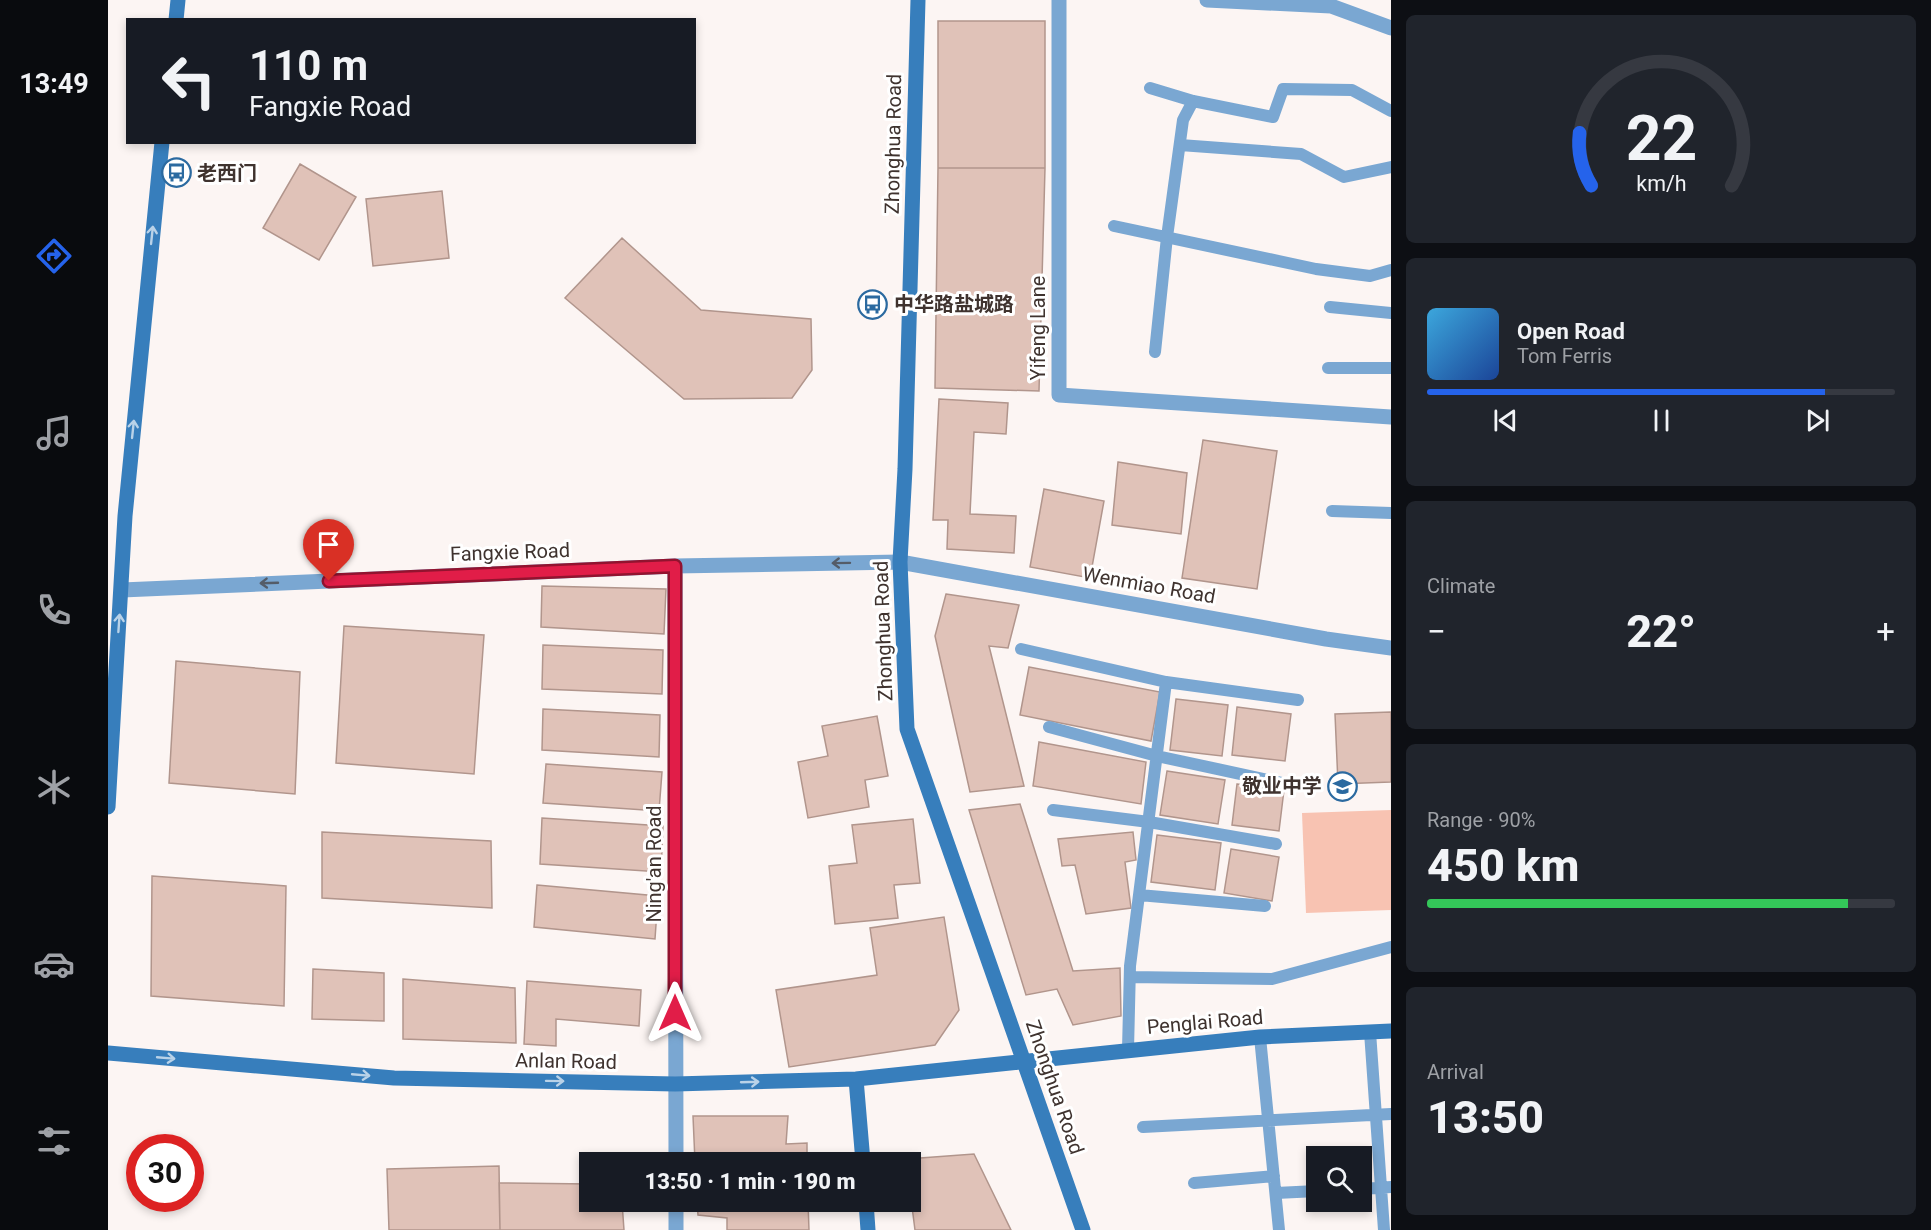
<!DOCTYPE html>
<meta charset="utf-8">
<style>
:root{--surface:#171b24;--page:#20242c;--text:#f1f3f6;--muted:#9ea1a6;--line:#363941;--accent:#2563eb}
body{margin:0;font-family:Roboto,"Noto Sans SC",sans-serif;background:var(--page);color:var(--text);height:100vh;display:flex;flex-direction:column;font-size:22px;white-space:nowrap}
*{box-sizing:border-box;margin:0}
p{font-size:20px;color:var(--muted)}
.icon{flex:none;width:33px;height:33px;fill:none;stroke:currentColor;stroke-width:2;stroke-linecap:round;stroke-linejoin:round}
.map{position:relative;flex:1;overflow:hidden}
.sheet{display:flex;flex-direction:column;gap:15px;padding:15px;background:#0d0f14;width:540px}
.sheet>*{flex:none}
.hud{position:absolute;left:18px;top:18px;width:570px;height:126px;border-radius:0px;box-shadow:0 3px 9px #0003;background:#171b24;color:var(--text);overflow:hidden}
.buttons{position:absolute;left:1198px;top:1146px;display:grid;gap:12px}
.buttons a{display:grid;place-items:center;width:66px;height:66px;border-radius:0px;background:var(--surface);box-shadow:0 3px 9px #0003;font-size:30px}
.speed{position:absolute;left:18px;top:1134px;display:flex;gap:12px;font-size:30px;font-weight:700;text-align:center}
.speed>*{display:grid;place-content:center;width:78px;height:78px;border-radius:50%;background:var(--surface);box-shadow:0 3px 9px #0003;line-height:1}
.speed .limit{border:9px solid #d22;background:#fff;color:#111}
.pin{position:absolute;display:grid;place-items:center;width:51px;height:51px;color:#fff;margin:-62px -26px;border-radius:50% 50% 50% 0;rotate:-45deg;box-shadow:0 0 6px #0007}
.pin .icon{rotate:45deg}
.me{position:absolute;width:66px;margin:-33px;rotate:0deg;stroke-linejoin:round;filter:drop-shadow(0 0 4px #0008)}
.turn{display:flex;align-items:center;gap:21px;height:126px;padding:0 24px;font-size:27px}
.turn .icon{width:78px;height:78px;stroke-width:2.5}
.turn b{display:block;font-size:42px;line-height:51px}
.big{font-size:45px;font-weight:800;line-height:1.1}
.sheet .tile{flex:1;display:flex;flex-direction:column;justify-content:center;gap:9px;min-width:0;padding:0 21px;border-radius:9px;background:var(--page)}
.sheet .dial{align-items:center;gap:0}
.dial svg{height:156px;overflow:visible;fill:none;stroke:var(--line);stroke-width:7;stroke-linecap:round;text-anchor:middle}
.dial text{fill:var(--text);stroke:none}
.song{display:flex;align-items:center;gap:18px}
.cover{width:72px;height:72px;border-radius:9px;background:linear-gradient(135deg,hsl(200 70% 55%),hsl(220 70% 35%))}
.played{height:6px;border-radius:3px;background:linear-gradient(90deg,var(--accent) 85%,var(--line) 85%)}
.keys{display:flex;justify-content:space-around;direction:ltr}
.heat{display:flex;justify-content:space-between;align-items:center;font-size:33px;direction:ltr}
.charge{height:9px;border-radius:4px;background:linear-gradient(90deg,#34c759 90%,var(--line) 0)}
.trip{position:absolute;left:471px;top:1152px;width:342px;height:60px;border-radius:0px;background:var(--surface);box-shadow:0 3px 9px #0003;font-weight:800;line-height:60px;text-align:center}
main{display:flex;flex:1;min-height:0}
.menu{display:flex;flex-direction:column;width:108px;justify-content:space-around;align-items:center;background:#090b0e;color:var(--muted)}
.menu .icon{width:42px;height:42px}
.menu .current{color:var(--accent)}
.menu b{font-size:27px;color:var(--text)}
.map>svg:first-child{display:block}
.green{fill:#f8c3b2}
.building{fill:#e0c2b8;stroke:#b1958c;stroke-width:1.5}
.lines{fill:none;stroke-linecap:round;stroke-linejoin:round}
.lane{stroke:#7aa7d2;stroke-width:12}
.street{stroke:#7aa7d2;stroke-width:15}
.secondary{stroke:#377ebc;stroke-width:15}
.oneway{stroke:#b9d2e8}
.oneway2{stroke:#545c68}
.route-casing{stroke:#92132f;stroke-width:15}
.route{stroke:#e11d48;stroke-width:10}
.labels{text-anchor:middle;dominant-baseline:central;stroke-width:6;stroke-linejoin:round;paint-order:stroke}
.street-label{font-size:20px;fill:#3f332f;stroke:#fff}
.poi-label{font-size:20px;font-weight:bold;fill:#3f332f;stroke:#fff;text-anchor:start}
</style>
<main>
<nav class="menu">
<b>13:49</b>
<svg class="icon current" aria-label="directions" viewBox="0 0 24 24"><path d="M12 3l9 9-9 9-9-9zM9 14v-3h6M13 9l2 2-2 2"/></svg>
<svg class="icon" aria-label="music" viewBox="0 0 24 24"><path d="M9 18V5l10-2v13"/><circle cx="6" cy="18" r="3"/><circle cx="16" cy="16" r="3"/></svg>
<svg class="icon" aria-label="phone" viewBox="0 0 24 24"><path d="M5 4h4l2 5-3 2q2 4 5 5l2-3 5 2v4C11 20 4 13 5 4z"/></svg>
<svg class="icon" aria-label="climate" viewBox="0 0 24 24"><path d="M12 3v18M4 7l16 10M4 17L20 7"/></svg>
<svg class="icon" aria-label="car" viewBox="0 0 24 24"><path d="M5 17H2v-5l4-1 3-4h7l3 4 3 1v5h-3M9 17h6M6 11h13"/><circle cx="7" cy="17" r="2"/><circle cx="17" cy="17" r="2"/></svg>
<svg class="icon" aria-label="filters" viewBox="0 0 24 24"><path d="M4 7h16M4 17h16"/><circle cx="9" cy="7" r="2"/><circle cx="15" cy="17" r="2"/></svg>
</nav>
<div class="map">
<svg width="1283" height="1230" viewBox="0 0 1283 1230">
<rect width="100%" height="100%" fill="#fcf5f3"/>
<path class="green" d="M1283 810V910L1198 913 1194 813Z"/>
<path class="building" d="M830 21H937V168H830Z
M192 164 248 197 211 260 155 228Z
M830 168H937L931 391 827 388Z
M334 191 341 258 265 266 258 199Z
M514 238 593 310 703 319 704 370 684 398 576 399 457 298Z
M831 399 900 403 898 434 866 432 862 514 908 516 906 553 839 549 840 520H825Z
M1095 440 1169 451 1149 589 1074 578Z
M1010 462 1079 473 1073 534 1004 525Z
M936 489 996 501 982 578 922 567Z
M434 586 558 589 556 634 433 627Z
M838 594 911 605 900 648 881 646 916 786 862 792 827 636Z
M236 626 376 635 366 774 228 763Z
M435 645 555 650 554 694 434 689Z
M68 661 192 672 187 794 61 783Z
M921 667 1052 692 1043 741 912 715Z
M1068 699 1120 705 1114 756 1062 750Z
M1129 707 1183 714 1177 761 1124 755Z
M435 709 552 715 551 757 434 750Z
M1283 712V782L1230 784 1227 714Z
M769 716 780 776 757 780 761 807 700 818 690 762 720 756 714 726Z
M931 742 1038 762 1033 804 925 786Z
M438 764 554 772 551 811 435 803Z
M1059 771 1117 780 1110 824 1052 815Z
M1129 784 1176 790 1171 831 1124 825Z
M912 804 965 971 1012 968 1013 1016 965 1025 949 989 918 995 861 810Z
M434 818 555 826 553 872 432 864Z
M805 819 812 883 786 885 790 918 727 924 721 866 749 863 744 825Z
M214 832 383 841 384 908 214 898Z
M1025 832 1028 860 1017 862 1023 908 978 914 967 865 954 866 950 839Z
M1049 835 1113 843 1107 890 1043 882Z
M1123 849 1171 857 1164 901 1116 893Z
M44 876 178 886 176 1006 43 996Z
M429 885 550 896 547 939 426 927Z
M836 917 851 1010 827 1045 681 1067 668 990 769 975 762 928Z
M205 969 276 973V1021L204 1019Z
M295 979 407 988 408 1043 295 1039Z
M419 981 533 990 531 1026 448 1019V1046L416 1044Z
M585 1116H680L678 1144 699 1143V1162H587Z
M866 1154 903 1230H807L802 1191V1162H799V1159Z
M391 1166 392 1230H281L279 1169Z
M391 1183 482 1184V1202H514L516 1230H392Z
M589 1202H700L701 1230H619V1218L590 1215Z"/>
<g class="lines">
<path class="lane" d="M1042 88 1085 101 1165 117 1175 89 1244 90 1283 111
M1072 145 1193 154 1236 177 1283 167
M1006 226 1208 269 1262 276 1283 270
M1222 307 1283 313
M1047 352 1059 237 1075 120 1085 101
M1220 368H1283
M1224 511 1283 513
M913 649 1058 682 1190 700
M941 727 1049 756 1179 784
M945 810 1041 822 1168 844
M1031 895 1157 906
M1022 977 1164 979 1283 947
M1262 1032 1276 1230
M1152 1037 1171 1230
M1020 1050 1022 966 1058 682
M1035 1127 1283 1114
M1086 1183 1166 1176
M1254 1189 1283 1187
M1168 1193 1209 1191"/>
<path class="street" d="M951 0V395L1283 417
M1099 0 1223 6 1283 28
M567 566 568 1162
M14 590 567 566 792 562 1218 639 1283 648
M568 1202V1230"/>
<path class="secondary" d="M810 0 797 469 792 562 799 729 975 1230
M68 20 70 0
M0 807 17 516 54 142
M0 1053 286 1078 567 1084 748 1079 1152 1037 1283 1031
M748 1079 755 1162
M758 1202 760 1230"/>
</g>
<defs><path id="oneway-shaft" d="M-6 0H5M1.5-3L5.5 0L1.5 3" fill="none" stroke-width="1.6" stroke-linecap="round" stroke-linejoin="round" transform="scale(1.5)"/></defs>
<g class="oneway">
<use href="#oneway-shaft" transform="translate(44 235) rotate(-84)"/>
<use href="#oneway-shaft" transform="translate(25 429) rotate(-84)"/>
<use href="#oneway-shaft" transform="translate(11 623) rotate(-86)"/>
<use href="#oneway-shaft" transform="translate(58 1058) rotate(5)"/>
<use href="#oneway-shaft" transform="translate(253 1075) rotate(5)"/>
<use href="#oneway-shaft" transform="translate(447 1081) rotate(1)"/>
<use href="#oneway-shaft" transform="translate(642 1082) rotate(-2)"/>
</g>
<g class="oneway2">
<use href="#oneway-shaft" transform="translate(733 563) rotate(179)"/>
<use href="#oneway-shaft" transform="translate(161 583) rotate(178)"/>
</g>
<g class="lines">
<defs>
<path id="route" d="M221 581 567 566V1013"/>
</defs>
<use href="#route" class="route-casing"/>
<use href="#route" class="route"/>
</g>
<defs>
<symbol id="bus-ring" viewBox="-11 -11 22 22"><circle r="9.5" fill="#fff" stroke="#2b6aa0" stroke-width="1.5"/><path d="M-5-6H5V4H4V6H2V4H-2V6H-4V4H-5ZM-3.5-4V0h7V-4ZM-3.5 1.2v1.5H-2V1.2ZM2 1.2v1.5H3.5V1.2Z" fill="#2b6aa0"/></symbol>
<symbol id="school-ring" viewBox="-11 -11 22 22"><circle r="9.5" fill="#fff" stroke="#2b6aa0" stroke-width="1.5"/><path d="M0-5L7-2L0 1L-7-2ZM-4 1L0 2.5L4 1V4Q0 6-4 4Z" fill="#2b6aa0"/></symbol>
</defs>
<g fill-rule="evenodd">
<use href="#bus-ring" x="52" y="156" width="33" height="33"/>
<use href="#bus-ring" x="748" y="288" width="33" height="33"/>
<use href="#school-ring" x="1218" y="770" width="33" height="33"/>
</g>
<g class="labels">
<g class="street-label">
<text transform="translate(785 144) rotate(-89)">Zhonghua Road</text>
<text transform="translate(930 328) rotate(-90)">Yifeng Lane</text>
<text transform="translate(402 552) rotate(-2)">Fangxie Road</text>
<text transform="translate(1041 585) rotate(10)">Wenmiao Road</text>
<text transform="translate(775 631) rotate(-92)">Zhonghua Road</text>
<text transform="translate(546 864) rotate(-90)">Ning'an Road</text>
<text transform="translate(1097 1022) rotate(-5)">Penglai Road</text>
<text transform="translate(458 1061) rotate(1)">Anlan Road</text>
<text transform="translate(947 1087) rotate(71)">Zhonghua Road</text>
</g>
<g class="poi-label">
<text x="89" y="173">老西门</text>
<text x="786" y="304">中华路盐城路</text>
<text x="1214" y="786" text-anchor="end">敬业中学</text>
</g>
</g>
</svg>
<div class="buttons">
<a><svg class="icon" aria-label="search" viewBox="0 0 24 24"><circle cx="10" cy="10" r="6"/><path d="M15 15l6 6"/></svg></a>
</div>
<div class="speed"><div class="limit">30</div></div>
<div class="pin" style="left:221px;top:581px;background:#d93025"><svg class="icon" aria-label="arrive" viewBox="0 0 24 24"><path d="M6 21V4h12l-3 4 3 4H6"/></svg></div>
<svg class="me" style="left:567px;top:1013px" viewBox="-20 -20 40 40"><path d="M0-17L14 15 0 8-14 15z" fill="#e11d48" stroke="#fff" stroke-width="4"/></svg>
<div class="trip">13:50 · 1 min · 190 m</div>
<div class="hud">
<div class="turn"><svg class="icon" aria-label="left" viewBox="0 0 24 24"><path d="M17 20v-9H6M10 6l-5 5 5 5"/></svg><div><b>110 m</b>Fangxie Road</div></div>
</div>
</div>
<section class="sheet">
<div class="tile dial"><svg viewBox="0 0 100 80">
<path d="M14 69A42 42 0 1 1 86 69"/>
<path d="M14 69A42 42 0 0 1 8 42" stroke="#2563eb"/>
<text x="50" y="56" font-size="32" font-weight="700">22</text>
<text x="50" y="72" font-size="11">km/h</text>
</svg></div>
<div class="tile">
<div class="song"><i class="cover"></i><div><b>Open Road</b><p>Tom Ferris</p></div></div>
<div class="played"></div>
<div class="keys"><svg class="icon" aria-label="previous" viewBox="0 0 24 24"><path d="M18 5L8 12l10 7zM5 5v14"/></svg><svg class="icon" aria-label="pause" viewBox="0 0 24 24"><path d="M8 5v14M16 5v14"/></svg><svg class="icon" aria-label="next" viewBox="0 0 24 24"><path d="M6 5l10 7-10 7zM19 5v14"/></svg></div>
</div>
<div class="tile"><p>Climate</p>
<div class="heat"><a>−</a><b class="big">22°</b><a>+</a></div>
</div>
<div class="tile"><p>Range · 90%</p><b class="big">450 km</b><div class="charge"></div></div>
<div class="tile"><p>Arrival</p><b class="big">13:50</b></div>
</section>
</main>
